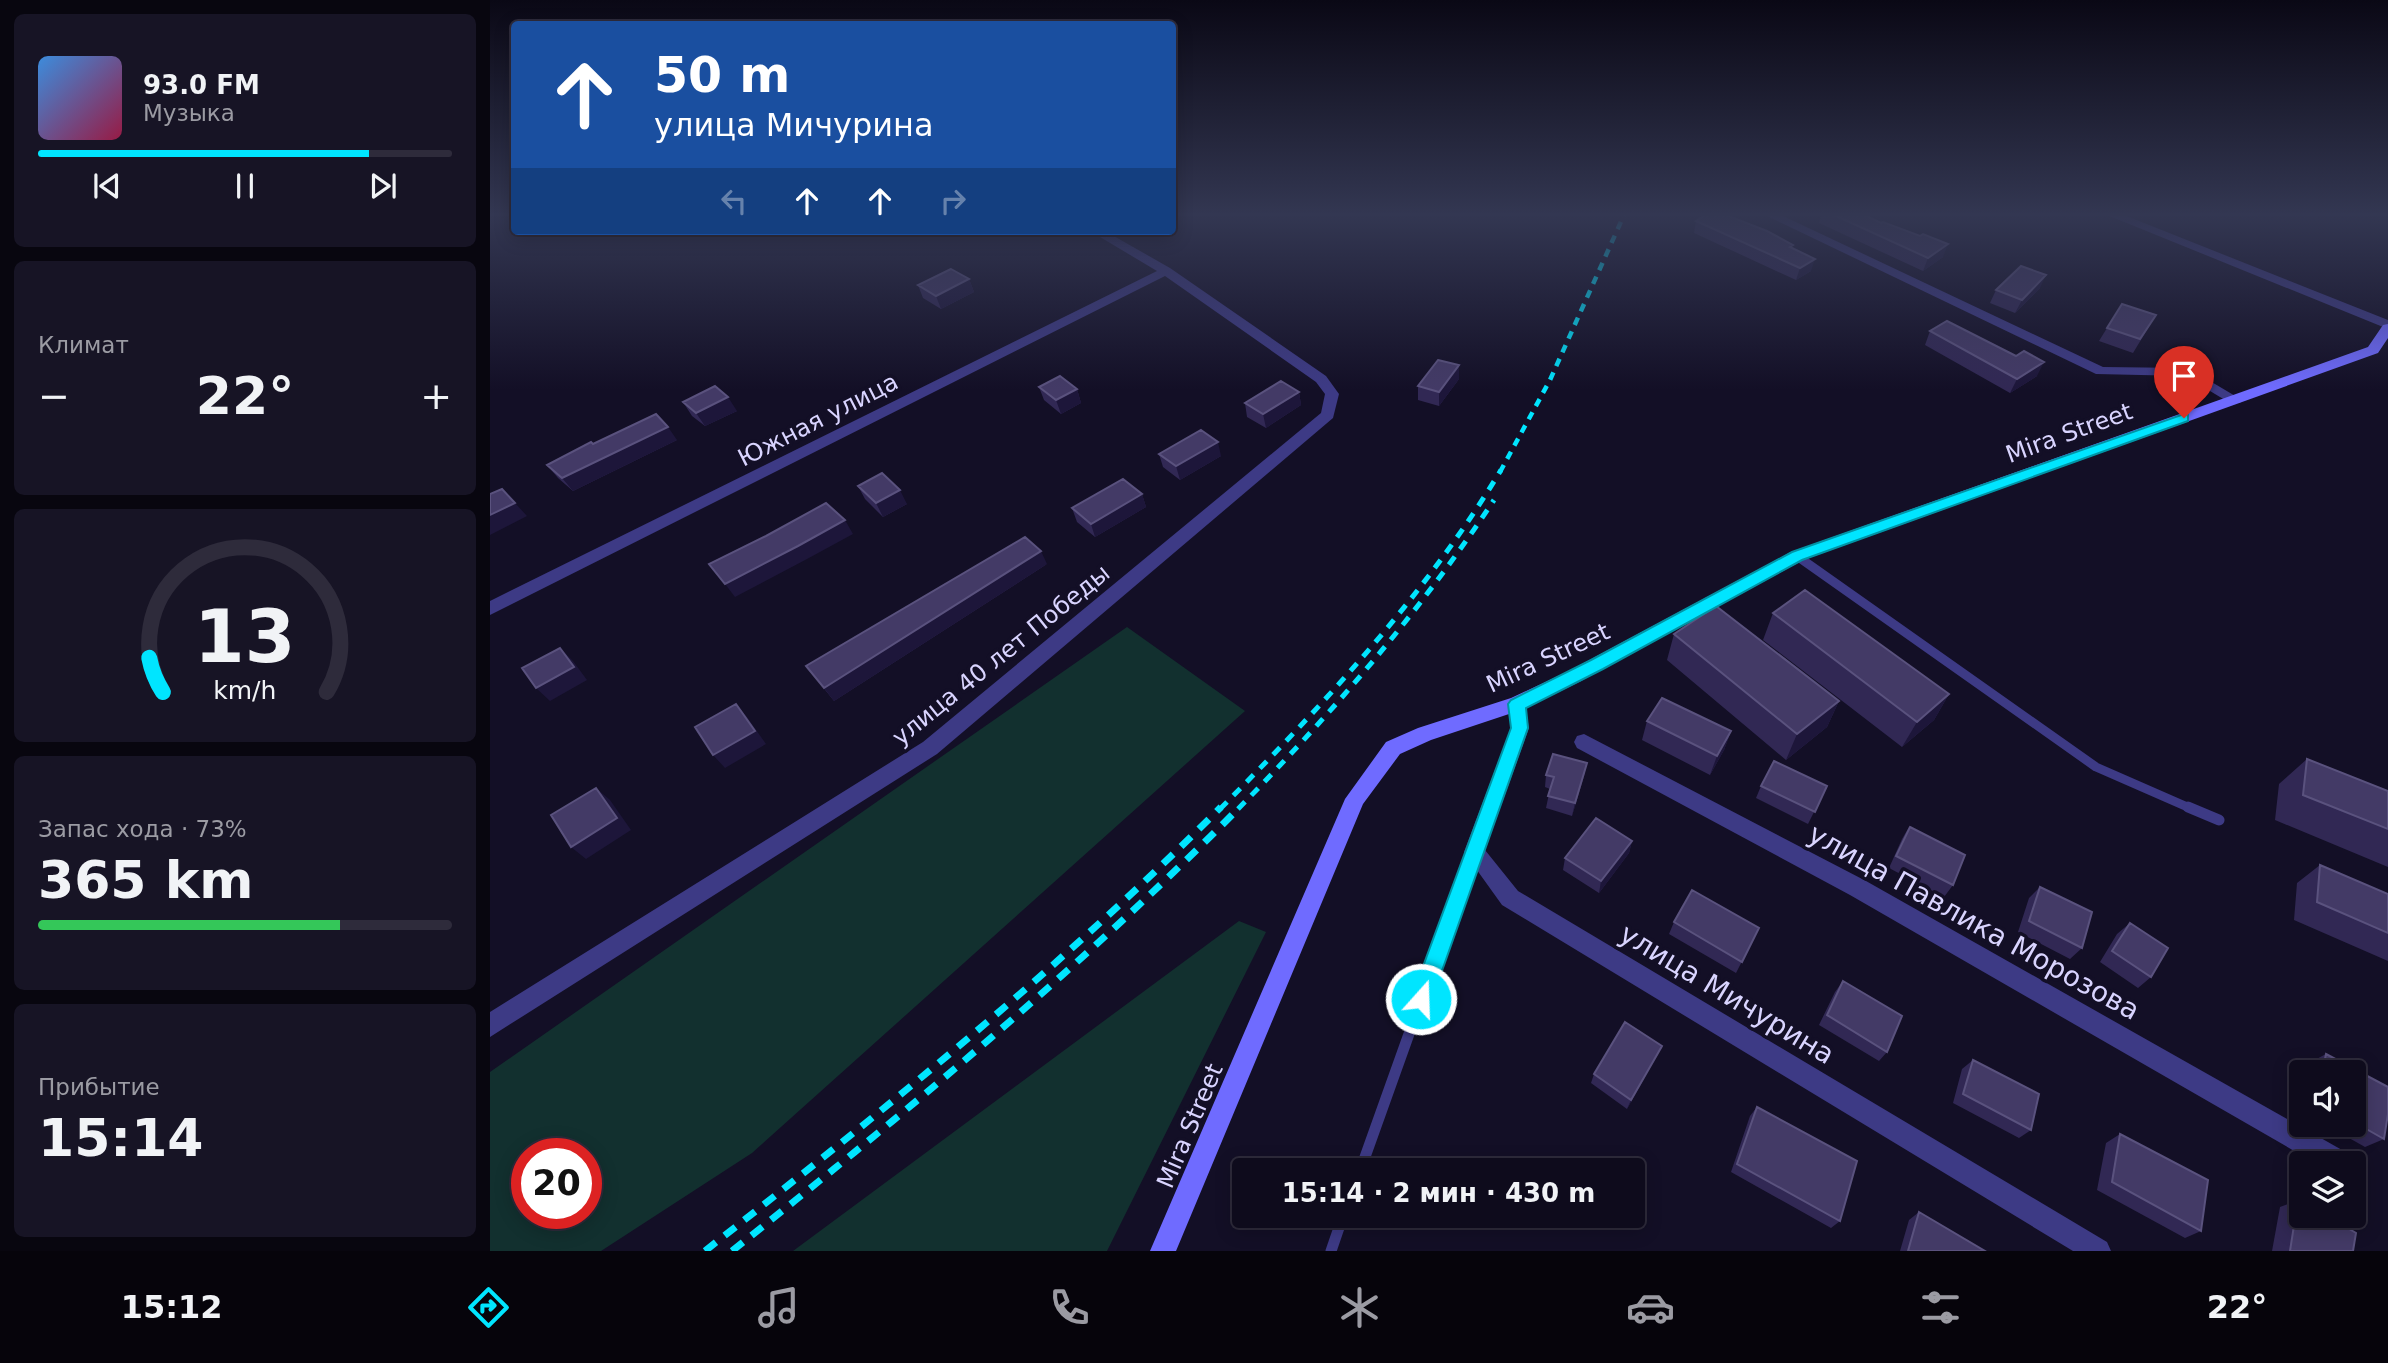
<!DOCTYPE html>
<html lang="ru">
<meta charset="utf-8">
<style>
:root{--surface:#0e0b1c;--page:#171425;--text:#f1f3f6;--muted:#9b9ba3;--line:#2e2b3b;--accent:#00e5ff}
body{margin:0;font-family:"DejaVu Sans",sans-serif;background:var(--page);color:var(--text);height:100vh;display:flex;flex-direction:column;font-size:26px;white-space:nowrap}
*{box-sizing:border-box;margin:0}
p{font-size:23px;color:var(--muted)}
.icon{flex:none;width:38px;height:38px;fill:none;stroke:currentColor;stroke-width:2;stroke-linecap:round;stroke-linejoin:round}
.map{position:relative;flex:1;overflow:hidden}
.panel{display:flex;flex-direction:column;gap:14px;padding:14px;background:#08060f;width:490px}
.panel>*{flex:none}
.top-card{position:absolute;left:21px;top:21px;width:665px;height:214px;border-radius:7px;box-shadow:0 4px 18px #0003,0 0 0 2px var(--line);background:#1a4fa0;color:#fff;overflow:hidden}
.buttons{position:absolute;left:1799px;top:1060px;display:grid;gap:14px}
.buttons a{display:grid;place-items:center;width:77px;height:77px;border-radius:7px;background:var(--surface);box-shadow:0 4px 18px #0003,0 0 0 2px var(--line);font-size:35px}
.speed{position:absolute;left:21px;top:1138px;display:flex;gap:14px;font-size:35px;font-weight:700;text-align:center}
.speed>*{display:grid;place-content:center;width:91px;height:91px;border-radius:50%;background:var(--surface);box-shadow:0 4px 18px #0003,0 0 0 2px var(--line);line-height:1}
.speed .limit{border:10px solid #d22;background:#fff;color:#111}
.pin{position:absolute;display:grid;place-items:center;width:60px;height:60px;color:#fff;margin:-72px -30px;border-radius:50% 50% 50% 0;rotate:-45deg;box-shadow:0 0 7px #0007}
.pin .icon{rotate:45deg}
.me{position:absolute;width:77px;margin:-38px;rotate:20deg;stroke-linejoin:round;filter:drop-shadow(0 0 5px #0008)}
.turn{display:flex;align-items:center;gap:24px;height:147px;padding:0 28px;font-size:32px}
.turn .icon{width:91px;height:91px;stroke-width:2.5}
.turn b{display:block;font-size:49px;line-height:60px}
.lanes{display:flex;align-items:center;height:66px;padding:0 28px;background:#0003;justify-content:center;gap:35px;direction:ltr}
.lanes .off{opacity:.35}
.big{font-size:52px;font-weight:600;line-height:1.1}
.panel .widget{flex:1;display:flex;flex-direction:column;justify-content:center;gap:10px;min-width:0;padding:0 24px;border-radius:10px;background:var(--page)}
.panel .dial{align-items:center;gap:0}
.dial svg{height:182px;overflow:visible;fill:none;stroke:var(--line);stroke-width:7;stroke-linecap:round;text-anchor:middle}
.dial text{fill:var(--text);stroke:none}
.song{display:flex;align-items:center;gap:21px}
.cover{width:84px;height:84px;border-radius:10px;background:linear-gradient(135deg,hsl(210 70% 55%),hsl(340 70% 35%))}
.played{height:7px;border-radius:4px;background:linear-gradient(90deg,var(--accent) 80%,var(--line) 80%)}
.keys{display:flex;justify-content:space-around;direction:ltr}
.heat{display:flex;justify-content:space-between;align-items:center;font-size:38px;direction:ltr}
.charge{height:10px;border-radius:5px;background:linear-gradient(90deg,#34c759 73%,var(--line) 0)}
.trip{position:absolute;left:742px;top:1158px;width:413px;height:70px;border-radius:7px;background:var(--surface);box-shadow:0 4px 18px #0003,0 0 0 2px var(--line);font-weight:600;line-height:70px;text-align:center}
.tab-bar{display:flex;height:112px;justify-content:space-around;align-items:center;background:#06040b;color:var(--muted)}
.tab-bar .icon{width:49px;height:49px}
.tab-bar .current{color:var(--accent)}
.tab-bar b{font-size:32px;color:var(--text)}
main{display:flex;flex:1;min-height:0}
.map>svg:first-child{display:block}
.green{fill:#12302f;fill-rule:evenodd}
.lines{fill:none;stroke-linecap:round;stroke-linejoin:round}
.lane-far1{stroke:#3d3a85;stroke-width:9}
.lane{stroke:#3d3a85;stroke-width:11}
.street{fill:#3d3a85;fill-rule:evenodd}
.secondary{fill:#6f6bff;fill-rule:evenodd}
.rail-far2{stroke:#00e5ff;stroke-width:4.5;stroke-dasharray:8 7;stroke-linecap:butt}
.rail-far1{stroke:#00e5ff;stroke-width:5;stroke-dasharray:10 9;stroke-linecap:butt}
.rail{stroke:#00e5ff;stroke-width:7;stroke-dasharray:14 11;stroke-linecap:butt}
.wall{fill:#312854}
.shaded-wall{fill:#1d163a}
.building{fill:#433a66;stroke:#5a527e;stroke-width:2}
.route{fill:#00e5ff;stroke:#0095a6;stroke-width:2}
.labels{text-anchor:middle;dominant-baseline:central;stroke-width:7;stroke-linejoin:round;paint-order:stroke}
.street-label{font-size:24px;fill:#d9d4ff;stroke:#130f26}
.near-street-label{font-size:28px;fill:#d9d4ff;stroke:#130f26}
</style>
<main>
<section class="panel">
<div class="widget">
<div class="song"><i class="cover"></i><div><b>93.0 FM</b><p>Музыка</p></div></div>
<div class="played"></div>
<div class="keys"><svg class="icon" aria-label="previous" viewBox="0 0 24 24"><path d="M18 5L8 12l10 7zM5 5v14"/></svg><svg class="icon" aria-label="pause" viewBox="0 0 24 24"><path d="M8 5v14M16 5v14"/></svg><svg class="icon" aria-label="next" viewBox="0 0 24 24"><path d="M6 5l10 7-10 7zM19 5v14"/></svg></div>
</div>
<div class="widget"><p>Климат</p>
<div class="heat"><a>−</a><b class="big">22°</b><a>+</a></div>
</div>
<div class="widget dial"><svg viewBox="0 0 100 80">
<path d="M14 69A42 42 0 1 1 86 69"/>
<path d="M14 69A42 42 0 0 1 8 54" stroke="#00e5ff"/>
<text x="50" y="56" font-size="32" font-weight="700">13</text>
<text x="50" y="72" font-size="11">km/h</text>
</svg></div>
<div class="widget"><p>Запас хода · 73%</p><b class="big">365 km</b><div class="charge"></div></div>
<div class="widget"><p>Прибытие</p><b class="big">15:14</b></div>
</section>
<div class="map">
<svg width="1898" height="1251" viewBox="0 0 1898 1251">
<rect width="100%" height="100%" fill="#130f26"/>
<path class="green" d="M637 627 755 711 262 1153 111 1251H0V1072ZM37 1153H96V1213H37Z
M749 921 776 932 617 1251H303Z"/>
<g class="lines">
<path class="lane-far1" d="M1307 556 1606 767 1702 809"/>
<path class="lane" d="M1698 807 1729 820
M870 1171 984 852
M841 1251 853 1216"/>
<path class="street" d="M1275 215H1291L1613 367 1698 368 1752 400 1750 403H1740L1695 376 1606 374Z
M1617 215H1634L1898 320V329Z
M600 231H615L680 268 836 376 849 394 843 418 447 754 0 1037V1012L433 742 831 413 835 394 826 382 675 276 0 615V601L667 271Z
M1027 697 1034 699 1039 728 995 850 1028 891 1617 1242 1621 1251H1583L1012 905 974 852 1021 728 1018 704 1020 699Z
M1094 734 1376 881 1852 1150 1856 1159 1854 1164H1827L1360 895 1087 748 1084 742 1087 736Z"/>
<path class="secondary" d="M1898 324V338L1888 353 1313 560 1091 681 1034 709 941 740 910 754 873 804 686 1251H660L855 799 896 742 928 728 1021 698 1079 671 1301 552 1878 347 1893 325Z"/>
<path class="rail-far2" d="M1010 472 1060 380 1134 215"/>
<path class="rail-far1" d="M730 809C833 705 935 596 1011 470
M748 809C842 713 930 612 1004 500"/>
<path class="rail" d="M215 1251C393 1111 571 968 731 807
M242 1251C418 1111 591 967 750 807"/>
</g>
<path class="wall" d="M1331 215H1375L1453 257 1433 271 1329 223Z
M1206 221 1303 248 1321 271 1306 280 1204 233Z
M479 279 484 292 451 309 433 298 428 285Z
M1550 288 1525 313 1500 303 1506 290Z
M1666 315 1643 353 1609 341 1617 328Z
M1440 331 1526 356 1547 376 1520 393 1435 345Z
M969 379 949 406 928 400V386Z
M549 387 587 389 591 403 571 414 554 400Z
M809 392 811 405 776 428 757 417 755 403Z
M193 402 247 411 215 426 202 416Z
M187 440 83 491 68 478 57 465 103 444Z
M669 454 731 456 690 480 673 467Z
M368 486 417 504 393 517 375 499Z
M652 494 656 507 605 537 587 522 582 508Z
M557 564 344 701 316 666Z
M1283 613 1459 694 1444 720 1412 747 1273 640Z
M1184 634 1349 701 1337 727 1296 760 1177 660Z
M1157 721 1241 731 1234 750 1220 775 1152 740Z
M1817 759 1898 791V867L1785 820 1789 784Z
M1097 763 1094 776 1082 816 1056 808 1060 789 1055 787 1056 775Z
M1271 786H1337L1318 824 1266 798Z
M1419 827 1463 885 1454 897 1399 868 1412 839Z
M1142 841 1139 853 1109 893 1073 870 1075 858Z
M1830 865 1898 894V961L1804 920 1807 883Z
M1550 887 1592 948 1580 959 1528 932 1539 898Z
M1184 922 1269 928 1246 973 1179 934Z
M1640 923 1661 977 1648 988 1610 962 1627 934Z
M1353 981 1397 1052 1389 1061 1329 1025 1345 992Z
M1172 1046 1137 1109 1101 1083 1104 1074Z
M1836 1054 1898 1087V1114L1894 1139 1875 1147 1836 1125H1864V1073H1817L1819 1063Z
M1483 1060 1541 1130 1529 1138 1463 1103 1472 1069Z
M1267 1107 1350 1221 1341 1228 1241 1172 1260 1116Z
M1630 1134 1711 1231 1695 1238 1607 1190 1616 1143Z
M1808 1200 1863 1251H1782L1790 1207Z
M1429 1212 1495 1251H1410L1419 1220Z"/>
<path class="shaded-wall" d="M1458 244 1453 257 1433 271 1438 258Z
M1325 259 1321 271 1306 280 1310 268Z
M1556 275 1550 288 1525 313 1532 300Z
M479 279 484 292 451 309 446 296Z
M1554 362 1547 376 1520 393 1527 379Z
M969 365V379L949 406V392Z
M587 389 591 403 571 414 566 400Z
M809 392 811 405 776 428 773 414Z
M238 397 247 411 215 426 206 413Z
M178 427 187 440 83 491 72 478Z
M728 442 731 456 690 480 686 466Z
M410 490 417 504 393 517 386 503Z
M652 494 656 507 605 537 601 524Z
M25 503 37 516 0 535V515Z
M355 520 363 534 317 559 245 597 235 584Z
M551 551 557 564 344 701 334 688Z
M70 648 83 661 97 680 60 701 46 688Z
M1459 694 1444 720 1412 747 1427 722Z
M1349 701 1337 727 1296 760 1307 734Z
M246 704 257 717 276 744 235 768 223 755Z
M1241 731 1234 750 1220 775 1227 756Z
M1097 763 1094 776 1082 816 1085 803Z
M106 788 120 800 141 830 96 859 81 847Z
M1142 841 1139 853 1109 893 1111 881Z
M1172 1046 1167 1056 1137 1109 1141 1100Z"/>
<path class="building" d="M1215 215H1236L1277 231 1303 245 1300 247 1325 259 1310 268 1206 221Z
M1344 215H1375L1391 223 1393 222 1430 236 1433 234 1458 244 1438 258Z
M1531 266 1556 275 1532 300 1506 290Z
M461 269 479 279 446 296 428 285Z
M1632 304 1666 315 1650 339 1617 328Z
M1457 321 1526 356 1534 351 1554 362 1527 379 1440 331Z
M948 360 969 365 949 392 928 386Z
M570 376 587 389 566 400 549 387Z
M791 381 809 392 773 414 755 403Z
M225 386 238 397 206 413 193 402Z
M166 414 178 427 72 478 57 465 101 442 103 444Z
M711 430 728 442 686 466 669 454Z
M392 473 410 490 386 503 368 486Z
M633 479 652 494 601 524 582 508Z
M12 489 25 503 0 515V494Z
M336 503 355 520 308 546 235 584 219 564 276 536Z
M535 537 551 551 334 688 316 666Z
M1315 590 1459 694 1427 722 1283 613Z
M1226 606 1349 701 1307 734 1184 634Z
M70 648 84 667 46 688 32 668Z
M1172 698 1241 731 1227 756 1157 721Z
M246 704 265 731 223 755 205 727Z
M1063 754 1097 763 1085 803 1058 796 1064 777 1056 775Z
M1817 759 1898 791V829L1813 795Z
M1284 761 1337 786 1325 812 1271 786Z
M106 788 127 818 81 847 61 815Z
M1106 818 1142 841 1111 881 1075 858Z
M1420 827 1475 855 1463 885 1406 856Z
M1830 865 1898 894V933L1827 902Z
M1550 887 1602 912 1592 948 1539 921Z
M1202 890 1269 928 1252 962 1184 922Z
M1640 923 1678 948 1661 977 1622 951Z
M1353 981 1412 1016 1397 1052 1337 1015Z
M1135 1022 1172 1046 1141 1100 1104 1074Z
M1836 1054 1898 1087V1114L1894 1139 1864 1122V1073H1832Z
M1483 1060 1549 1094 1541 1130 1473 1094Z
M1267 1107 1367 1161 1350 1221 1247 1164Z
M1630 1134 1718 1180 1711 1231 1622 1182Z
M1808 1200 1811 1202V1216H1837L1866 1233 1863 1251H1800Z
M1429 1212 1495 1251H1418Z"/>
<linearGradient id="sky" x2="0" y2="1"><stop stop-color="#0a0815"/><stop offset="0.55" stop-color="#333752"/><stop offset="1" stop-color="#333752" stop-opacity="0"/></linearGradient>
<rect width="1898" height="390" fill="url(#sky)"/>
<path class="route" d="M1694 414 1698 415V421L1312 560 1113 669 1036 708 1038 728 942 999 939 1006 931 1009 924 1006 921 999 1021 728 1018 704 1021 700 1101 660 1302 552Z"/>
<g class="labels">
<g class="street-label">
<text transform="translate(328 420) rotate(-27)">Южная улица</text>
<text transform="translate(1579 433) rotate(-20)">Mira Street</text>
<text transform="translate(511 655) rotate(-39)">улица 40 лет Победы</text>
<text transform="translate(1058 658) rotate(-25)">Mira Street</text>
<text transform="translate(700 1126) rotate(-67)">Mira Street</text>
</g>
<g class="near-street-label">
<text transform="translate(1484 922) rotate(29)">улица Павлика Морозова</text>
<text transform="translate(1237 994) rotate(31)">улица Мичурина</text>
</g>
</g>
</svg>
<div class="buttons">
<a><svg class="icon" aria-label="sound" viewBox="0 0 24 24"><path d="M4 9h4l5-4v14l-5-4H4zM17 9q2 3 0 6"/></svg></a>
<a><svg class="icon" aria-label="layers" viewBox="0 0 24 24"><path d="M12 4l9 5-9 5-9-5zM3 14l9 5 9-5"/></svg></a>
</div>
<div class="speed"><div class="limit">20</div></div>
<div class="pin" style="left:1694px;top:418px;background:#d93025"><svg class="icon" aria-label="arrive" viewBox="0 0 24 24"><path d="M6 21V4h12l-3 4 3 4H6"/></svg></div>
<svg class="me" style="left:931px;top:999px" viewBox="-20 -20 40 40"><circle r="17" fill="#00e5ff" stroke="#fff" stroke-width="3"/><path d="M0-11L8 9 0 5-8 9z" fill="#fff"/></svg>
<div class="trip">15:14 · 2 мин · 430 m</div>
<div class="top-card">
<div class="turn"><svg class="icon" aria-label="ahead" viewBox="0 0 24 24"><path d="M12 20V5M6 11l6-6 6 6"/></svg><div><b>50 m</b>улица Мичурина</div></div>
<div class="lanes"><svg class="icon off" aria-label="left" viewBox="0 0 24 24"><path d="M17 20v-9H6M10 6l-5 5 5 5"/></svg><svg class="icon" aria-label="ahead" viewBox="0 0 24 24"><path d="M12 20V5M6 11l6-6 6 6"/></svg><svg class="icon" aria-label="ahead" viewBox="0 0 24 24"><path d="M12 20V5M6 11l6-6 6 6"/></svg><svg class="icon off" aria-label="right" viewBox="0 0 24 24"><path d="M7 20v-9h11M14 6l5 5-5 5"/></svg></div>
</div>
</div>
</main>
<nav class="tab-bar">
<b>15:12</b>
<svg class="icon current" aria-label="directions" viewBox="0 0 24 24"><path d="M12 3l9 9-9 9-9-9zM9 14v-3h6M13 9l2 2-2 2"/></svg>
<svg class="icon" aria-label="music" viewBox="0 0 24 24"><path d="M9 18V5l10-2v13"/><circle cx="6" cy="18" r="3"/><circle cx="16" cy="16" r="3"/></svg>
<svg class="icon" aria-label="phone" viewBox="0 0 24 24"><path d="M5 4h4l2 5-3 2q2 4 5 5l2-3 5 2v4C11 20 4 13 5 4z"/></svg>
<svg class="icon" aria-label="climate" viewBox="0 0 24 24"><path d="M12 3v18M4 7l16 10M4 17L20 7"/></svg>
<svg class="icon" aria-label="car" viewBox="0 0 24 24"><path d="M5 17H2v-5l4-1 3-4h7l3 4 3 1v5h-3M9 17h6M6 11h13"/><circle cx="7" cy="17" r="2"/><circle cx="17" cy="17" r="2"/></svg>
<svg class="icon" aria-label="filters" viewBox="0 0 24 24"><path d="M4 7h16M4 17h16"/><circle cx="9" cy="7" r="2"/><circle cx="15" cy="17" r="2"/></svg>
<b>22°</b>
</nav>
